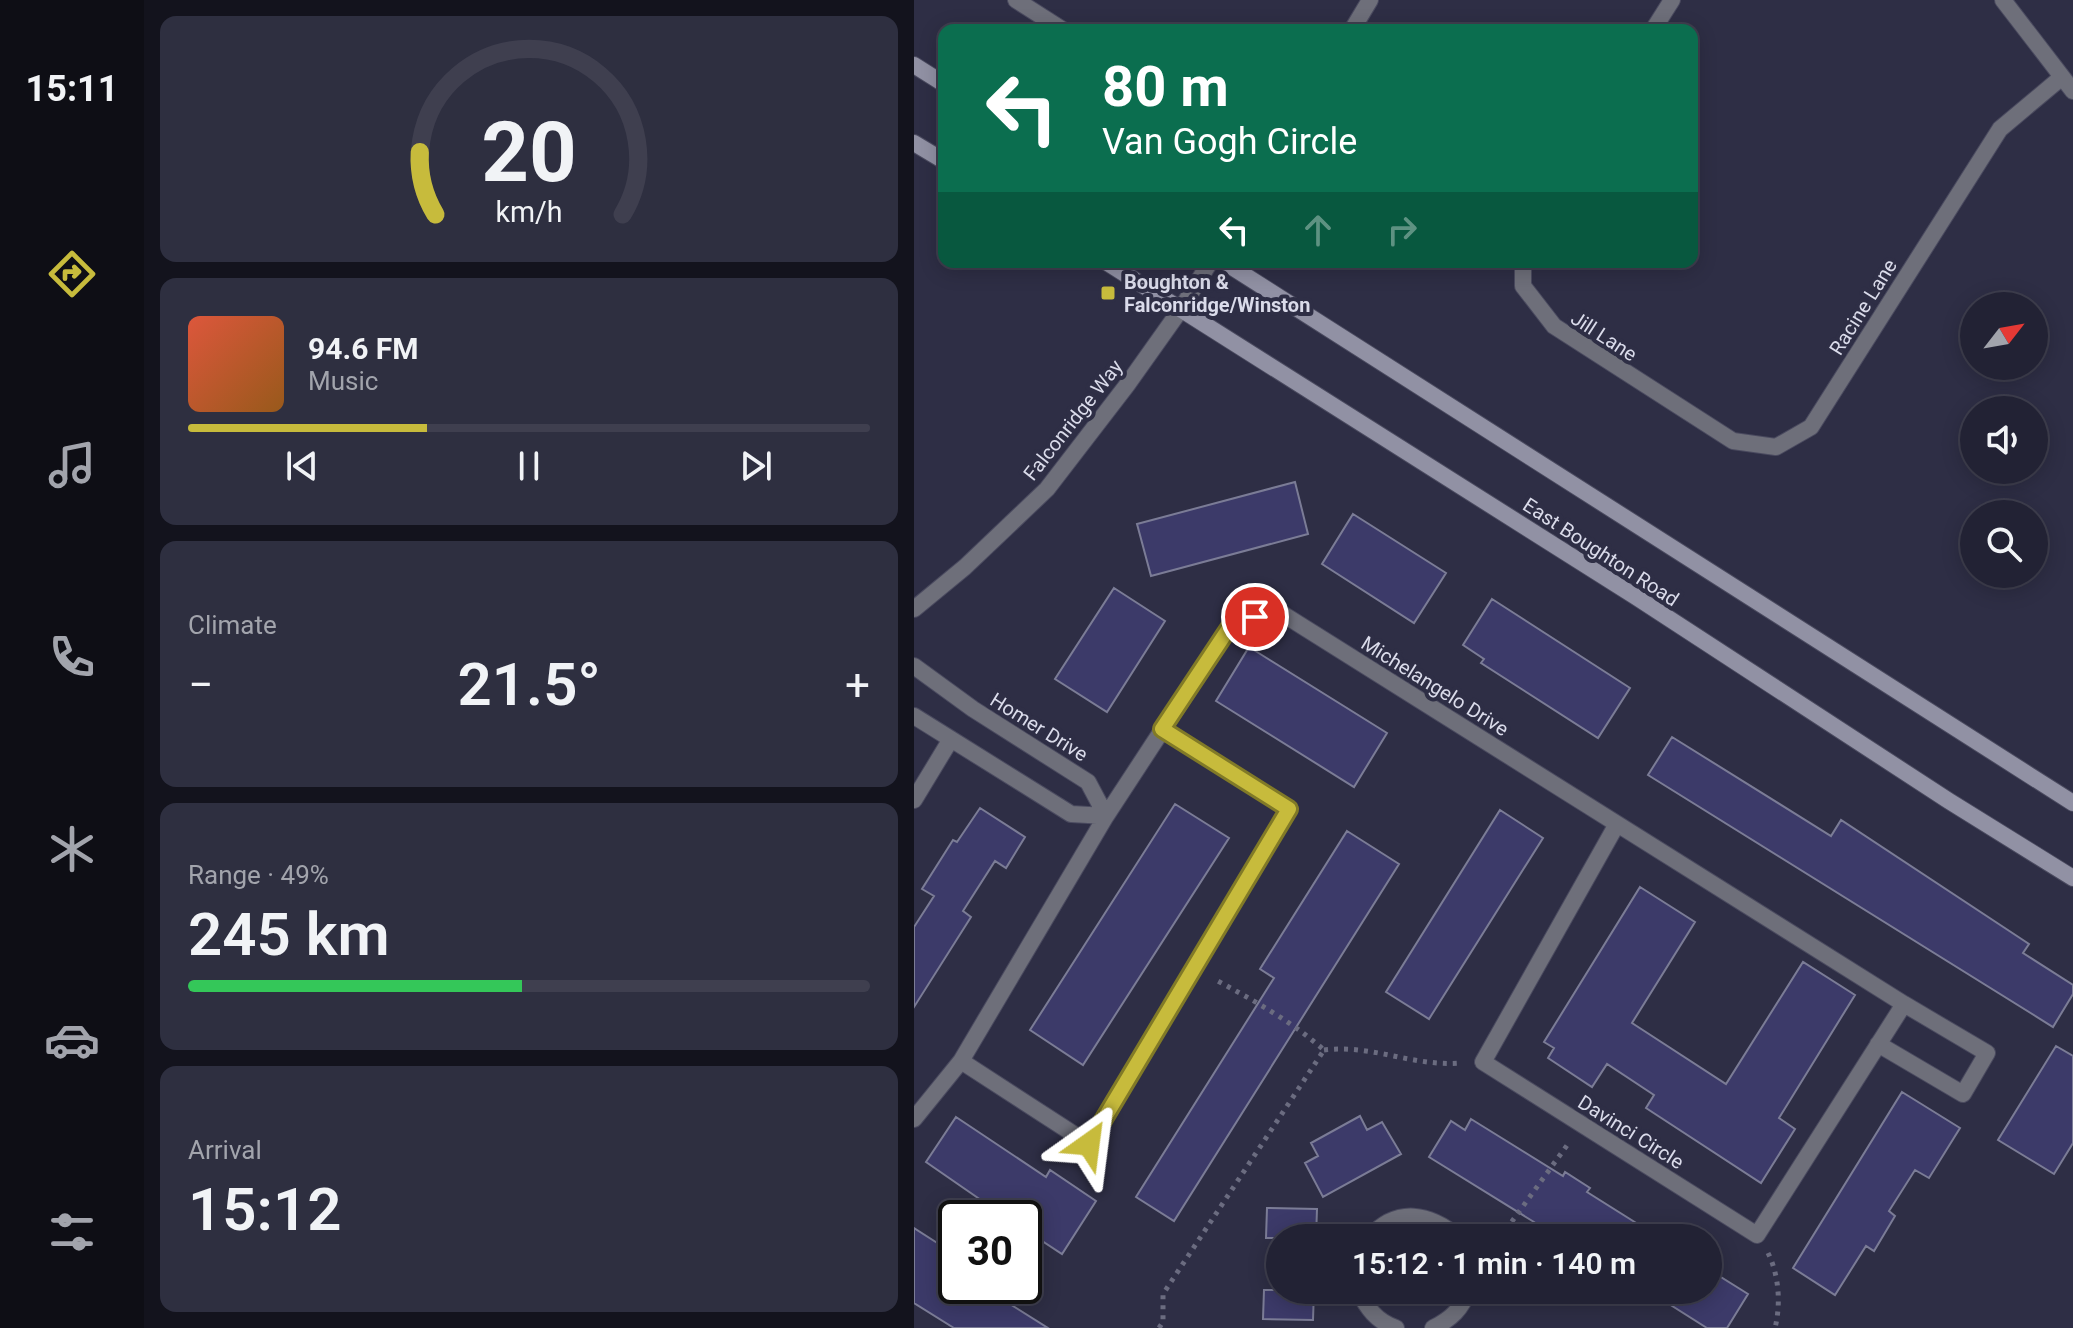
<!DOCTYPE html>
<meta charset="utf-8">
<style>
:root{--surface:#222234;--page:#2e2f40;--text:#f1f3f6;--muted:#a2a4ac;--line:#3f3f4f;--accent:#c7bb3c}
body{margin:0;font-family:Roboto,sans-serif;background:var(--page);color:var(--text);height:100vh;display:flex;flex-direction:column;font-size:30px;white-space:nowrap}
*{box-sizing:border-box;margin:0}
p{font-size:26px;color:var(--muted)}
.icon{flex:none;width:44px;height:44px;fill:none;stroke:currentColor;stroke-width:2;stroke-linecap:round;stroke-linejoin:round}
.map{position:relative;flex:1;overflow:hidden}
.side{display:flex;flex-direction:column;gap:16px;padding:16px;background:#13131d;width:770px}
.side>*{flex:none}
.banner{position:absolute;left:24px;top:24px;width:760px;height:244px;border-radius:16px;box-shadow:0 4px 20px #0003,0 0 0 2px var(--line);background:#0b6e4f;color:#fff;overflow:hidden}
.needle{width:52px;rotate:59deg}
.buttons{position:absolute;left:1046px;top:292px;display:grid;gap:16px}
.buttons a{display:grid;place-items:center;width:88px;height:88px;border-radius:50%;background:var(--surface);box-shadow:0 4px 20px #0003,0 0 0 2px var(--line);font-size:40px}
.speed{position:absolute;left:24px;top:1200px;display:flex;gap:16px;font-size:40px;font-weight:700;text-align:center}
.speed>*{display:grid;place-content:center;width:104px;height:104px;border-radius:50%;background:var(--surface);box-shadow:0 4px 20px #0003,0 0 0 2px var(--line);line-height:1}
.speed .limit{border:4px solid #111;border-radius:12px;background:#fff;color:#111}
.pin{position:absolute;display:grid;place-items:center;width:68px;height:68px;color:#fff;margin:-34px;border:4px solid #fff;border-radius:50%;box-shadow:0 2px 8px #0007}
.me{position:absolute;width:88px;margin:-44px;rotate:31deg;stroke-linejoin:round;filter:drop-shadow(0 0 6px #0008)}
.turn{display:flex;align-items:center;gap:28px;height:168px;padding:0 32px;font-size:36px}
.turn .icon{width:104px;height:104px;stroke-width:2.5}
.turn b{display:block;font-size:56px;line-height:68px}
.lanes{display:flex;align-items:center;height:76px;padding:0 32px;background:#0003;justify-content:center;gap:40px;direction:ltr}
.lanes .off{opacity:.35}
.big{font-size:60px;font-weight:600;line-height:1.1}
.side .tile{flex:1;display:flex;flex-direction:column;justify-content:center;gap:12px;min-width:0;padding:0 28px;border-radius:16px;background:var(--page)}
.side .dial{align-items:center;gap:0}
.dial svg{height:208px;overflow:visible;fill:none;stroke:var(--line);stroke-width:7;stroke-linecap:round;text-anchor:middle}
.dial text{fill:var(--text);stroke:none}
.song{display:flex;align-items:center;gap:24px}
.cover{width:96px;height:96px;border-radius:12px;background:linear-gradient(135deg,hsl(10 70% 55%),hsl(30 70% 35%))}
.played{height:8px;border-radius:4px;background:linear-gradient(90deg,var(--accent) 35%,var(--line) 35%)}
.keys{display:flex;justify-content:space-around;direction:ltr}
.heat{display:flex;justify-content:space-between;align-items:center;font-size:44px;direction:ltr}
.charge{height:12px;border-radius:6px;background:linear-gradient(90deg,#34c759 49%,var(--line) 0)}
.trip{position:absolute;left:352px;top:1224px;width:456px;height:80px;border-radius:40px;background:var(--surface);box-shadow:0 4px 20px #0003,0 0 0 2px var(--line);font-weight:600;line-height:80px;text-align:center}
main{display:flex;flex:1;min-height:0}
.dock{display:flex;flex-direction:column;width:144px;justify-content:space-around;align-items:center;background:#0e0e15;color:var(--muted)}
.dock .icon{width:56px;height:56px}
.dock .on{color:var(--accent)}
.dock b{font-size:36px;color:var(--text)}
.map>svg:first-child{display:block}
.building{fill:#3c3a69;stroke:#7b7c96;stroke-width:2}
.lines{fill:none;stroke-linecap:round;stroke-linejoin:round}
.minor-casing{stroke:#4a4a5f;stroke-width:18}
.secondary-casing{stroke:#4a4a5f;stroke-width:18}
.path{stroke:#6b6c80;stroke-width:5;stroke-dasharray:4 6;stroke-linecap:butt}
.minor{stroke:#6e6f7a;stroke-width:16}
.secondary{stroke:#9191a4;stroke-width:16}
.route-casing{stroke:#817a27;stroke-width:20}
.route{stroke:#c7bb3c;stroke-width:14}
.poi-dot{fill:#c7bb3c;stroke:#2e2e45;stroke-width:3}
.labels{text-anchor:middle;dominant-baseline:central;stroke-width:8;stroke-linejoin:round;paint-order:stroke}
.poi-label{font-size:20px;font-weight:bold;fill:#dadbea;stroke:#2e2e45;text-anchor:start}
.street-label{font-size:20px;fill:#dadbea;stroke:#2e2e45}
</style>
<main>
<nav class="dock">
<b>15:11</b>
<svg class="icon on" aria-label="directions" viewBox="0 0 24 24"><path d="M12 3l9 9-9 9-9-9zM9 14v-3h6M13 9l2 2-2 2"/></svg>
<svg class="icon" aria-label="music" viewBox="0 0 24 24"><path d="M9 18V5l10-2v13"/><circle cx="6" cy="18" r="3"/><circle cx="16" cy="16" r="3"/></svg>
<svg class="icon" aria-label="phone" viewBox="0 0 24 24"><path d="M5 4h4l2 5-3 2q2 4 5 5l2-3 5 2v4C11 20 4 13 5 4z"/></svg>
<svg class="icon" aria-label="climate" viewBox="0 0 24 24"><path d="M12 3v18M4 7l16 10M4 17L20 7"/></svg>
<svg class="icon" aria-label="car" viewBox="0 0 24 24"><path d="M5 17H2v-5l4-1 3-4h7l3 4 3 1v5h-3M9 17h6M6 11h13"/><circle cx="7" cy="17" r="2"/><circle cx="17" cy="17" r="2"/></svg>
<svg class="icon" aria-label="filters" viewBox="0 0 24 24"><path d="M4 7h16M4 17h16"/><circle cx="9" cy="7" r="2"/><circle cx="15" cy="17" r="2"/></svg>
</nav>
<section class="side">
<div class="tile dial"><svg viewBox="0 0 100 80">
<path d="M14 69A42 42 0 1 1 86 69"/>
<path d="M14 69A42 42 0 0 1 8 45" stroke="#c7bb3c"/>
<text x="50" y="56" font-size="32" font-weight="700">20</text>
<text x="50" y="72" font-size="11">km/h</text>
</svg></div>
<div class="tile">
<div class="song"><i class="cover"></i><div><b>94.6 FM</b><p>Music</p></div></div>
<div class="played"></div>
<div class="keys"><svg class="icon" aria-label="previous" viewBox="0 0 24 24"><path d="M18 5L8 12l10 7zM5 5v14"/></svg><svg class="icon" aria-label="pause" viewBox="0 0 24 24"><path d="M8 5v14M16 5v14"/></svg><svg class="icon" aria-label="next" viewBox="0 0 24 24"><path d="M6 5l10 7-10 7zM19 5v14"/></svg></div>
</div>
<div class="tile"><p>Climate</p>
<div class="heat"><a>−</a><b class="big">21.5°</b><a>+</a></div>
</div>
<div class="tile"><p>Range · 49%</p><b class="big">245 km</b><div class="charge"></div></div>
<div class="tile"><p>Arrival</p><b class="big">15:12</b></div>
</section>
<div class="map">
<svg width="1159" height="1328" viewBox="0 0 1159 1328">
<rect width="100%" height="100%" fill="#2e2e45"/>
<path class="building" d="M381 482 394 534 237 576 223 524Z
M439 514 532 573 500 623 408 564Z
M200 588 251 621 193 712 141 679Z
M578 599 716 688 684 738 567 663 570 659 549 645Z
M335 647 473 733 440 787 302 701Z
M758 737 917 836 927 820 1115 944 1109 953 1159 985V994L1139 1027 734 775Z
M261 804 315 838 169 1065 116 1030Z
M66 808 111 837 92 868 81 861 49 911 57 917 0 1007V927L20 896 8 889 39 840 43 842Z
M586 810 629 838 515 1019 472 992Z
M433 831 485 864 260 1221 222 1197 360 978 346 969Z
M726 887 781 922 718 1023 812 1084 889 962 941 995 865 1118 881 1129 847 1183 732 1108 740 1095 693 1064 678 1087 634 1058 640 1048 630 1042Z
M1142 1046 1159 1056V1143L1140 1174 1084 1140Z
M988 1092 1046 1128 1015 1178 1001 1170 975 1211 981 1216 960 1251 952 1246 921 1295 879 1268Z
M446 1116 453 1130 468 1122 487 1154 409 1197 391 1163 404 1156 397 1143Z
M42 1117 132 1177 136 1170 182 1201 148 1254 110 1229V1218H93L12 1162Z
M557 1119 649 1176 651 1172 676 1188 673 1192 746 1238H632L616 1228 620 1222 515 1157 537 1121 551 1130Z
M353 1208 403 1209 402 1238H352Z
M0 1228 42 1255V1286H67L134 1328H40L0 1303Z
M794 1269 834 1294 813 1328H793L733 1290H794Z
M350 1290H400L399 1320 349 1319Z"/>
<g class="lines">
<defs>
<path id="minor" d="M102 0 149 30
M1089 0 1159 91
M438 30 456 0
M739 30 758 0
M609 262V286L640 326 819 441 862 447 897 427 1086 129 1148 77
M0 609 51 567 133 489 213 385 267 309 296 262
M0 666 59 709 174 782 192 816
M0 716 157 814 192 816
M0 800 37 739
M703 824 569 1062 843 1235 990 1004
M47 1061 175 1144 375 809 248 729
M0 1119 47 1061 192 816 319 622 364 611 990 1004 1073 1053 1049 1094 964 1044
M455 1238C483 1206 516 1213 545 1238
M444 1290C453 1308 462 1321 482 1328
M519 1328C537 1319 548 1309 554 1290"/>
<path id="secondary" d="M0 65 30 84
M0 143 30 161
M192 262 722 597 1035 801 1159 878
M310 262 1159 803"/>
</defs>
<use href="#minor" class="minor-casing"/>
<use href="#secondary" class="secondary-casing"/>
<path class="path" d="M410 1050C458 1044 499 1067 547 1063
M586 1238 654 1144
M854 1253C865 1275 867 1304 861 1328
M245 1328 249 1322V1294L410 1050C377 1021 339 1000 300 979"/>
<use href="#minor" class="minor"/>
<use href="#secondary" class="secondary"/>
</g>
<g class="lines">
<defs>
<path id="route" d="M175 1144 375 809 248 729 319 622 341 617"/>
</defs>
<use href="#route" class="route-casing"/>
<use href="#route" class="route"/>
</g>
<rect class="poi-dot" x="186" y="285" width="16" height="16" rx="4"/>
<g class="labels">
<g class="poi-label">
<text x="210" y="282">Boughton &amp;<tspan x="210" dy="23">Falconridge/Winston</tspan></text>
</g>
<g class="street-label">
<text transform="translate(949 307) rotate(-58)">Racine Lane</text>
<text transform="translate(690 336) rotate(33)">Jill Lane</text>
<text transform="translate(159 420) rotate(-52)">Falconridge Way</text>
<text transform="translate(687 552) rotate(33)">East Boughton Road</text>
<text transform="translate(521 686) rotate(32)">Michelangelo Drive</text>
<text transform="translate(125 727) rotate(32)">Homer Drive</text>
<text transform="translate(717 1132) rotate(32)">Davinci Circle</text>
</g>
</g>
</svg>
<div class="buttons">
<a><svg class="needle" viewBox="-14 -14 28 28"><path d="M0-13l5 13h-10z" fill="#e53935"/><path d="M0 13l5-13h-10z" fill="#a2a4ac"/></svg></a>
<a><svg class="icon" aria-label="sound" viewBox="0 0 24 24"><path d="M4 9h4l5-4v14l-5-4H4zM17 9q2 3 0 6"/></svg></a>
<a><svg class="icon" aria-label="search" viewBox="0 0 24 24"><circle cx="10" cy="10" r="6"/><path d="M15 15l6 6"/></svg></a>
</div>
<div class="speed"><div class="limit">30</div></div>
<div class="pin" style="left:341px;top:617px;background:#d93025"><svg class="icon" aria-label="arrive" viewBox="0 0 24 24"><path d="M6 21V4h12l-3 4 3 4H6"/></svg></div>
<svg class="me" style="left:175px;top:1144px" viewBox="-20 -20 40 40"><path d="M0-17L14 15 0 8-14 15z" fill="#c7bb3c" stroke="#fff" stroke-width="4"/></svg>
<div class="trip">15:12 · 1 min · 140 m</div>
<div class="banner">
<div class="turn"><svg class="icon" aria-label="left" viewBox="0 0 24 24"><path d="M17 20v-9H6M10 6l-5 5 5 5"/></svg><div><b>80 m</b>Van Gogh Circle</div></div>
<div class="lanes"><svg class="icon" aria-label="left" viewBox="0 0 24 24"><path d="M17 20v-9H6M10 6l-5 5 5 5"/></svg><svg class="icon off" aria-label="ahead" viewBox="0 0 24 24"><path d="M12 20V5M6 11l6-6 6 6"/></svg><svg class="icon off" aria-label="right" viewBox="0 0 24 24"><path d="M7 20v-9h11M14 6l5 5-5 5"/></svg></div>
</div>
</div>
</main>
